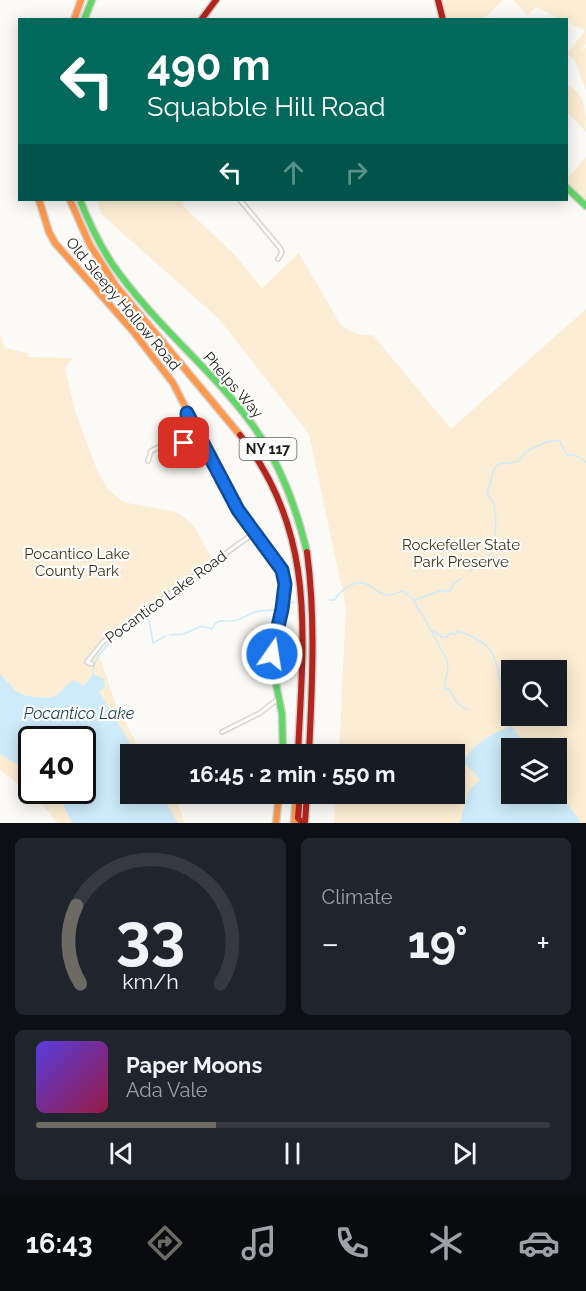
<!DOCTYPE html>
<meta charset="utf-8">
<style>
:root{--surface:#171b24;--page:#20242c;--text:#f1f3f6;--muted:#9ea1a6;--line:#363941;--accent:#6d6a65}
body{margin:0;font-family:Raleway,sans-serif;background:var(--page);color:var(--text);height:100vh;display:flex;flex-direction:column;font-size:22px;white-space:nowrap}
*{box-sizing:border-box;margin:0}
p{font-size:20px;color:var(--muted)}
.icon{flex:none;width:33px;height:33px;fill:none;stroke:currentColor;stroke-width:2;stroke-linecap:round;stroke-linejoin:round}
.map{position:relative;height:823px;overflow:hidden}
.panel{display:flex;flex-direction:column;gap:15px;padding:15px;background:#0d0f14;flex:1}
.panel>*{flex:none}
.top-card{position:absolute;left:18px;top:18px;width:550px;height:183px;border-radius:0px;box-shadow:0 3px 15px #0003;background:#00695c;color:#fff;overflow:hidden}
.fabs{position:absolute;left:501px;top:660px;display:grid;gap:12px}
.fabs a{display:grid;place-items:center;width:66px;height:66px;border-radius:0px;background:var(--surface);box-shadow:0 3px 15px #0003;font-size:30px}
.speed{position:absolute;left:18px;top:726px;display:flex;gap:12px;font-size:30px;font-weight:700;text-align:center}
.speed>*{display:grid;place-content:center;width:78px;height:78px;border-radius:50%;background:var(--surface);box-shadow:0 3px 15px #0003;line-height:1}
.speed .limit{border:3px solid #111;border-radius:9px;background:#fff;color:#111}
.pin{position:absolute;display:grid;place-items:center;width:51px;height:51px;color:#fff;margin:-26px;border-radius:12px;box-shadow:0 3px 9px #0006}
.me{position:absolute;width:66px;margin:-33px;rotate:13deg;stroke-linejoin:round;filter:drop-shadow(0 0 4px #0008)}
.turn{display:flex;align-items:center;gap:21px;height:126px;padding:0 30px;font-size:27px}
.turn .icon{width:78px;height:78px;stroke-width:2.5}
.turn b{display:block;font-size:42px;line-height:51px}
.lanes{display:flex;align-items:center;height:57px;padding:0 30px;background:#0003;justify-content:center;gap:30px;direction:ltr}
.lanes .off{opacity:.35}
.big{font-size:45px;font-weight:700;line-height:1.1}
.panel .card{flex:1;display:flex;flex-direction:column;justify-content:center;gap:9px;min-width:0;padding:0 21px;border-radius:9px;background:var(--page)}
.panel .dial{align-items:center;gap:0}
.dial svg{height:156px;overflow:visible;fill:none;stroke:var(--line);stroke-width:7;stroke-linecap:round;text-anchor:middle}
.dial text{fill:var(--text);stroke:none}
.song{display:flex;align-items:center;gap:18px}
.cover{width:72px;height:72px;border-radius:9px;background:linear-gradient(135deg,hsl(250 70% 55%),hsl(340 70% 35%))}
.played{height:6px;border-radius:3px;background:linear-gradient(90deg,var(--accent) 35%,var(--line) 35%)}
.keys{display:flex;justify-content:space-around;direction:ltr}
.heat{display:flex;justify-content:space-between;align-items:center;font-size:33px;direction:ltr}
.panel .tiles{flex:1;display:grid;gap:15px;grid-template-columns:1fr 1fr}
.card:last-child{grid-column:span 2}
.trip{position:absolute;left:120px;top:744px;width:345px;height:60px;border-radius:0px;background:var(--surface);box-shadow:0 3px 15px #0003;font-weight:700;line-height:60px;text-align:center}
.dock{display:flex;height:96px;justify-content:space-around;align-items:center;background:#090b0e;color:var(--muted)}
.dock .icon{width:42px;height:42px}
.dock .active{color:var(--accent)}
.dock b{font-size:27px;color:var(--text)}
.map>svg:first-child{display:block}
.green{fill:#fceed4;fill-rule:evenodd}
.water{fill:#cdebfa}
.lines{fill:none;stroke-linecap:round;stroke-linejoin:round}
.stream{stroke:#cdebfa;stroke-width:1.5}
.street-casing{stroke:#d7d4cf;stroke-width:6}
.fast-casing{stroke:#d7d4cf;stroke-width:9}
.slow-casing{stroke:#d7d4cf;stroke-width:9}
.jam-casing{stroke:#d7d4cf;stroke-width:9}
.street{stroke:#fffefe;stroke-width:3}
.fast{stroke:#63d668;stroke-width:6}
.slow{stroke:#ff974d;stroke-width:6}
.jam{stroke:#b3261e;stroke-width:6}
.route-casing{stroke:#114b97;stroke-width:15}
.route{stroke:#1a73e8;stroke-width:10}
.labels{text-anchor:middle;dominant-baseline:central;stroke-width:4.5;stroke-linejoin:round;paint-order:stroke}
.shield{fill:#fff;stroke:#63615d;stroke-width:1.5}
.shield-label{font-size:14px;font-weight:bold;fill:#201d17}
.street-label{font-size:15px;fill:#201d17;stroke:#fff}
.park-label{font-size:15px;fill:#413316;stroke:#fff}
.water-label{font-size:16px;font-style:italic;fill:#1c3f4e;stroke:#fff}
</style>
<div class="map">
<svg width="586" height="823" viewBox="0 0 586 823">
<rect width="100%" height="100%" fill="#fcfaf6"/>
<path class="green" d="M441 0H503L482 20 446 19Z
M513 0H586V44L581 50 586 48V90L575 61 567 54 585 31 567 22V20L561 19 536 7 527 15Z
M567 85C586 94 586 112 586 132L567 112Z
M586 157V200L567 182V179Z
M97 200H186L182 205 235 255 262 288 299 253 340 324C349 332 362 336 373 335L451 429 586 309V823H334L336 794H454V754H339L346 607 309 434 219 319 101 214ZM512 670H556V716H512ZM512 748H556V794H512Z
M0 335 5 348 28 353 29 357 73 358 65 368 75 411 97 470 107 488 123 502 176 512 185 518 194 526 212 559 173 592 125 621 96 646 116 705 142 754H130V794H171L179 807 185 823H58L34 796 0 770ZM32 740H82V790H32Z"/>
<path class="water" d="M0 674C13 688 18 697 38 697 44 698 51 698 57 695 64 691 66 683 74 680L84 686 93 674 104 679 105 687 99 692 137 754H130V794H161L178 823H72L62 802 50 791 82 790V740H32L31 773 0 754Z
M512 726 526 748H512V794H556L557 790 578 818 580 823H460L468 792 479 780C476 771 468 769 464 762 470 745 496 731 512 726Z"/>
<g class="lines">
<path class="stream" d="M470 571 488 557 498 542 495 532 496 520 494 503 487 494 494 469 499 464 517 462 527 451 546 442 559 440 566 454 577 456 586 462
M329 600H334C344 587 358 576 373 588 378 592 382 595 390 595 394 595 398 592 403 591 409 597 416 599 417 608L421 612 447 660 448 668 444 689H449L457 703 467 710
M415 600 443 590 447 592 451 590 453 584 462 578
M286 605 294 602
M432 631 440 635 441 637H447L450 633 455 634 458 631C497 645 494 653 502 691
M170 635 184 634 201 626 212 629C217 618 223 621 232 621 240 621 248 614 255 612 263 609 271 612 279 608
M93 674C92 650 125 631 142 618L149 620 153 643 165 636
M503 696 512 718V726"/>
<defs>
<path id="street" d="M240 200 280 248 282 252 278 259
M148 461 151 451 159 447 178 448C190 440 188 428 187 414
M92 664 87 662 103 642 254 533
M222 732 260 713 279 698"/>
<path id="fast" d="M84 20 92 0
M567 188 586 206
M80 200C89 223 99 244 113 265 154 324 212 369 254 427 281 465 296 507 307 552
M210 455 238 510 282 570 285 584 272 664 282 714 283 754"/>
<path id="slow" d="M74 20 81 0
M39 200 49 232 55 243 132 330 173 383 210 455
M70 200 90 245 116 286 240 435
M276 823 279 794
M294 823 296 794"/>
<path id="jam" d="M438 0 443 20
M201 20 216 0
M240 435C318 533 303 638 298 754
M307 552C316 620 312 686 309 754
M300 794 298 818 302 823
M305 823 307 794"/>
</defs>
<use href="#street" class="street-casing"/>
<use href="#fast" class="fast-casing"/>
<use href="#slow" class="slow-casing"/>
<use href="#jam" class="jam-casing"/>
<use href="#street" class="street"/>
<use href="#fast" class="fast"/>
<use href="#slow" class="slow"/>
<use href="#jam" class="jam"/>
</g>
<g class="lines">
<defs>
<path id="route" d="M184 443 188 435 187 413 238 510 282 570 285 584 282 609 272 654"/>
</defs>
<use href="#route" class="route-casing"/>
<use href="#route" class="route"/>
</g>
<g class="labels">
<rect class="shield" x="239.5" y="438" width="57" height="22" rx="4.5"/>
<g class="shield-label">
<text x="268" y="449">NY 117</text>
</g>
<g class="street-label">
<text transform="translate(123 304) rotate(50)">Old Sleepy Hollow Road</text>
<text transform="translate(233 385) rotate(49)">Phelps Way</text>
<text transform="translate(166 597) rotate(-36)">Pocantico Lake Road</text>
</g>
<g class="park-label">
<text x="461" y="545">Rockefeller State<tspan x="461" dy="17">Park Preserve</tspan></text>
<text x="77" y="554">Pocantico Lake<tspan x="77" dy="17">County Park</tspan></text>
</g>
<g class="water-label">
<text x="79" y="713">Pocantico Lake</text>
</g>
</g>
</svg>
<div class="fabs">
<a><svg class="icon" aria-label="search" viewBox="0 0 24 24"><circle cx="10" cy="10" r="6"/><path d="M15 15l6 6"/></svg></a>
<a><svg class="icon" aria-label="layers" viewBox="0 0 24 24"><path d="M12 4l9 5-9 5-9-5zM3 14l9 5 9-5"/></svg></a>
</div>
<div class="speed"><div class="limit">40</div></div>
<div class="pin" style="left:184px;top:443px;background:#d93025"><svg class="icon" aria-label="arrive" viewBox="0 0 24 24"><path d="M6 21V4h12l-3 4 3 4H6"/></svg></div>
<svg class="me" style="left:272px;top:654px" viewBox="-20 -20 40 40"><circle r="17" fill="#1a73e8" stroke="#fff" stroke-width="3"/><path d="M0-11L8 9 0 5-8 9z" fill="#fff"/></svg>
<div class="trip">16:45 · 2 min · 550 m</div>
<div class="top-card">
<div class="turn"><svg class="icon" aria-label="left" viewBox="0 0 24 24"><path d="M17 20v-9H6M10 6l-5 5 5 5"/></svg><div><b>490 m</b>Squabble Hill Road</div></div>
<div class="lanes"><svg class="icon" aria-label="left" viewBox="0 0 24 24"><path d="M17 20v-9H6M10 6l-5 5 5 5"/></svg><svg class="icon off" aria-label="ahead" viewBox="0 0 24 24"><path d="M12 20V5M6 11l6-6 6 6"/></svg><svg class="icon off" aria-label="right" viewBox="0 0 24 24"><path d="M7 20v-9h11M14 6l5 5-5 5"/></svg></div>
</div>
</div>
<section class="panel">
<div class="tiles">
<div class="card dial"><svg viewBox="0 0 100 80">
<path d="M14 69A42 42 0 1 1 86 69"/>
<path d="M14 69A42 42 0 0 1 12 29" stroke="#6d6a65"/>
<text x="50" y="56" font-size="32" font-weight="700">33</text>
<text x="50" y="72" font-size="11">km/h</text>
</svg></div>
<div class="card"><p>Climate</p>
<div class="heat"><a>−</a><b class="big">19°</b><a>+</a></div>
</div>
<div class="card">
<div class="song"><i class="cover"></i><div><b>Paper Moons</b><p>Ada Vale</p></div></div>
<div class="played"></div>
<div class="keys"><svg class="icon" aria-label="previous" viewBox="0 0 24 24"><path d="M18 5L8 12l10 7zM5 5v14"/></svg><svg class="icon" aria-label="pause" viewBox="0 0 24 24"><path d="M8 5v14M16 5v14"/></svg><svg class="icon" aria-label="next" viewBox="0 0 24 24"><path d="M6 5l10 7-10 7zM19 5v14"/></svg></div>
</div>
</div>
</section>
<nav class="dock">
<b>16:43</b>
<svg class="icon active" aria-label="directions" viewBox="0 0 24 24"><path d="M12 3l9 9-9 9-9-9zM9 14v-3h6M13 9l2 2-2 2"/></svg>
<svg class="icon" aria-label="music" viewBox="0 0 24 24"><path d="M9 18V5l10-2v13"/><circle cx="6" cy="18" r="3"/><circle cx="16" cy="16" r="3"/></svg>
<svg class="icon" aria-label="phone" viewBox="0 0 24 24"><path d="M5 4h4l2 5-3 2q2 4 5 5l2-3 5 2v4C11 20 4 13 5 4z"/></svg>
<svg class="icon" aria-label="climate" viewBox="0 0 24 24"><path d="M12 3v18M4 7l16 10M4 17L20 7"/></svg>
<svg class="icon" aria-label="car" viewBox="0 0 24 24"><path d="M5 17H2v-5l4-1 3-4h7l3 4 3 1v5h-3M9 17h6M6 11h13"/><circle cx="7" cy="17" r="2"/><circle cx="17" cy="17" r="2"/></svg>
</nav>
